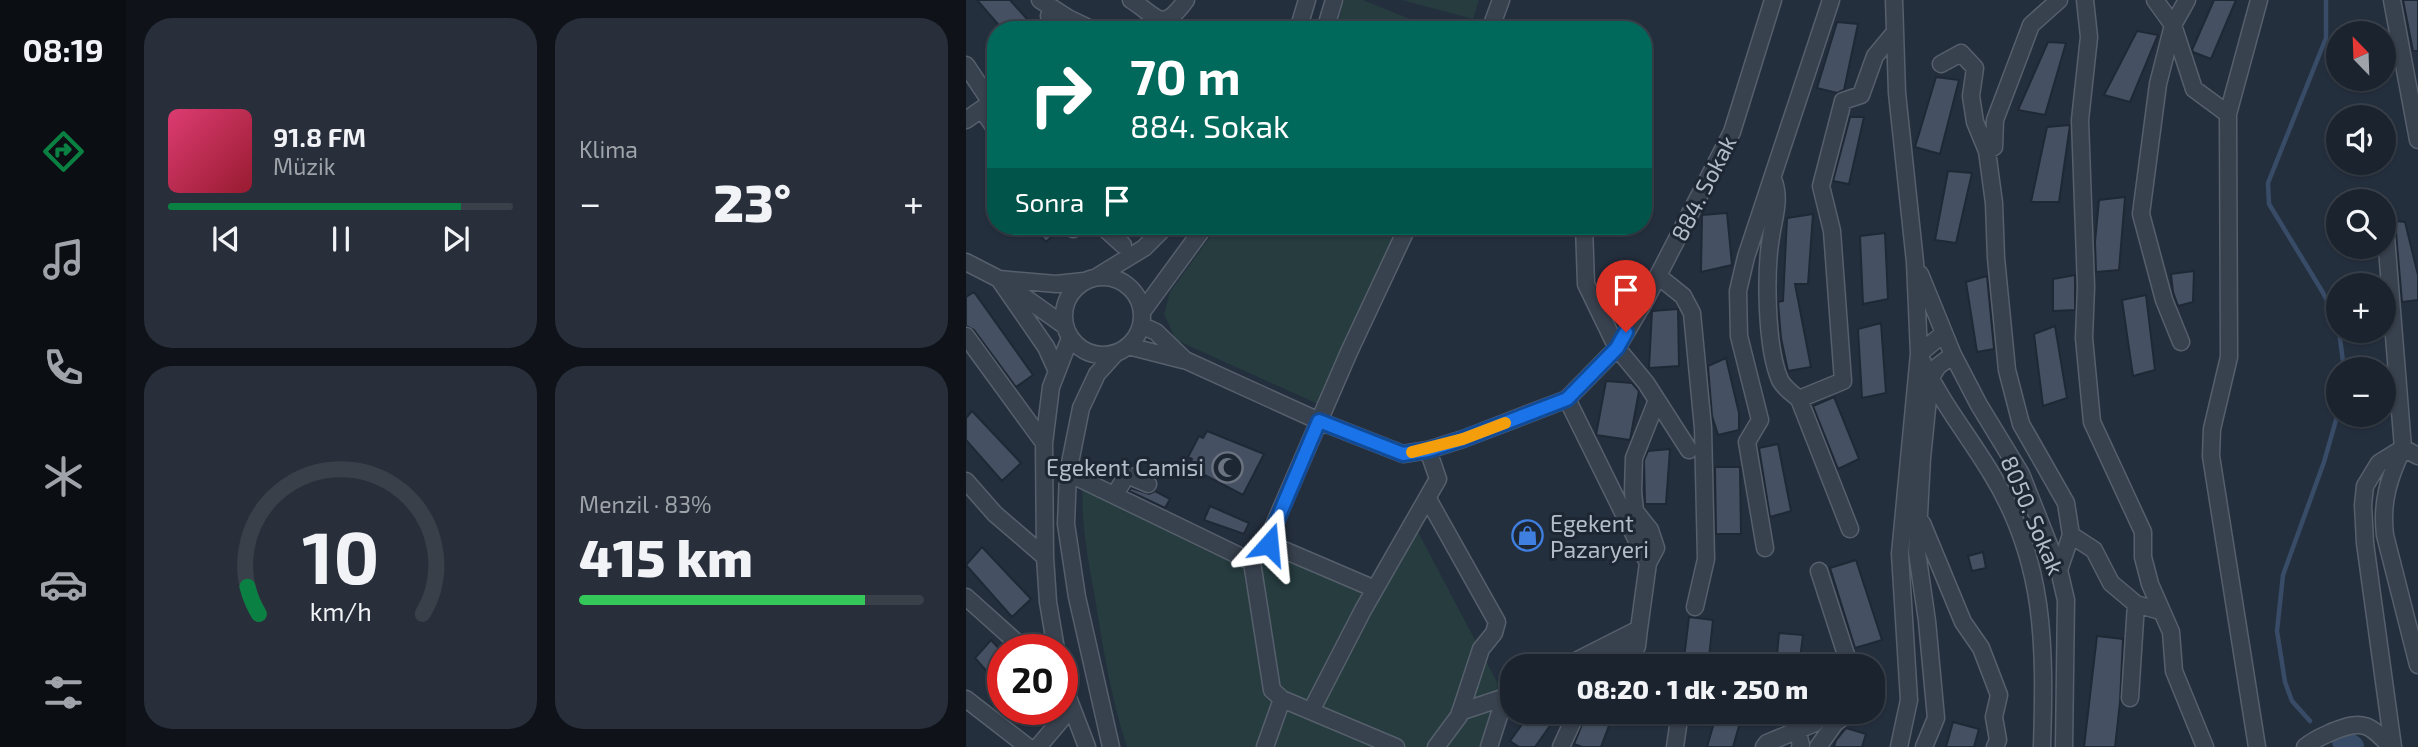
<!DOCTYPE html>
<html lang="tr">
<meta charset="utf-8">
<style>
:root{--surface:#1b232e;--page:#282f3a;--text:#f1f3f6;--muted:#a0a4aa;--line:#39404a;--accent:#0b8043}
body{margin:0;font-family:"Exo 2",sans-serif;background:var(--page);color:var(--text);height:100vh;display:flex;flex-direction:column;font-size:26px;white-space:nowrap}
*{box-sizing:border-box;margin:0}
p{font-size:23px;color:var(--muted)}
.icon{flex:none;width:38px;height:38px;fill:none;stroke:currentColor;stroke-width:2;stroke-linecap:round;stroke-linejoin:round}
.map{position:relative;flex:1;overflow:hidden}
.sheet{display:flex;flex-direction:column;gap:18px;padding:18px;background:#0f1319;width:840px}
.sheet>*{flex:none}
.guide{position:absolute;left:21px;top:21px;width:665px;height:214px;border-radius:28px;box-shadow:0 2px 5px #0004,0 0 0 2px var(--line);background:#00695c;color:#fff;overflow:hidden}
.needle{width:46px;rotate:337deg}
.fabs{position:absolute;left:1360px;top:21px;display:grid;gap:14px}
.fabs a{display:grid;place-items:center;width:70px;height:70px;border-radius:50%;background:var(--surface);box-shadow:0 2px 5px #0004,0 0 0 2px var(--line);font-size:35px}
.speed{position:absolute;left:21px;top:634px;display:flex;gap:14px;font-size:35px;font-weight:700;text-align:center}
.speed>*{display:grid;place-content:center;width:91px;height:91px;border-radius:50%;background:var(--surface);box-shadow:0 2px 5px #0004,0 0 0 2px var(--line);line-height:1}
.speed .limit{border:10px solid #d22;background:#fff;color:#111}
.pin{position:absolute;display:grid;place-items:center;width:60px;height:60px;color:#fff;margin:-72px -30px;border-radius:50% 50% 50% 0;rotate:-45deg;box-shadow:0 0 7px #0007}
.pin .icon{rotate:45deg}
.me{position:absolute;width:77px;margin:-38px;rotate:18deg;stroke-linejoin:round;filter:drop-shadow(0 0 5px #0008)}
.turn{display:flex;align-items:center;gap:24px;height:147px;padding:0 28px;font-size:32px}
.turn .icon{width:91px;height:91px;stroke-width:2.5}
.turn b{display:block;font-size:49px;line-height:60px}
.then{display:flex;align-items:center;height:66px;padding:0 28px;background:#0003;gap:14px;font-size:26px}
.big{font-size:52px;font-weight:800;line-height:1.1}
.sheet .tile{flex:1;display:flex;flex-direction:column;justify-content:center;gap:10px;min-width:0;padding:0 24px;border-radius:28px;background:var(--page)}
.sheet .dial{align-items:center;gap:0}
.dial svg{height:182px;overflow:visible;fill:none;stroke:var(--line);stroke-width:7;stroke-linecap:round;text-anchor:middle}
.dial text{fill:var(--text);stroke:none}
.song{display:flex;align-items:center;gap:21px}
.cover{width:84px;height:84px;border-radius:10px;background:linear-gradient(135deg,hsl(340 70% 55%),hsl(350 70% 35%))}
.played{height:7px;border-radius:4px;background:linear-gradient(90deg,var(--accent) 85%,var(--line) 85%)}
.keys{display:flex;justify-content:space-around;direction:ltr}
.heat{display:flex;justify-content:space-between;align-items:center;font-size:38px;direction:ltr}
.charge{height:10px;border-radius:5px;background:linear-gradient(90deg,#34c759 83%,var(--line) 0)}
.sheet .tiles{flex:1;display:grid;gap:18px;grid-template-columns:repeat(2,1fr)}
.trip{position:absolute;left:534px;top:654px;width:385px;height:70px;border-radius:28px;background:var(--surface);box-shadow:0 2px 5px #0004,0 0 0 2px var(--line);font-weight:800;line-height:70px;text-align:center}
main{display:flex;flex:1;min-height:0}
.menu{display:flex;flex-direction:column;width:126px;justify-content:space-around;align-items:center;background:#0b0e12;color:var(--muted)}
.menu .icon{width:49px;height:49px}
.menu .current{color:var(--accent)}
.menu b{font-size:32px;color:var(--text)}
.map>svg:first-child{display:block}
.green{fill:#263c3f}
.lines{fill:none;stroke-linecap:round;stroke-linejoin:round}
.stream{stroke:#394c67;stroke-width:4.5}
.river{stroke:#394c67;stroke-width:24}
.building{fill:#455162;stroke:#1f2835;stroke-width:2}
.minor-casing{stroke:#565f6c;stroke-width:19}
.minor{stroke:#38414e;stroke-width:16}
.route-casing{stroke:#114b97;stroke-width:18}
.route{stroke:#1a73e8;stroke-width:12}
.slow{stroke:#f59e0b;stroke-width:12}
.labels{text-anchor:middle;dominant-baseline:central;stroke-width:6;stroke-linejoin:round;paint-order:stroke}
.street-label{font-size:23px;fill:#b4bcc9;stroke:#1d2633}
.poi-label{font-size:23px;fill:#b4bcc9;stroke:#1d2633;text-anchor:end}
</style>
<main>
<nav class="menu">
<b>08:19</b>
<svg class="icon current" aria-label="directions" viewBox="0 0 24 24"><path d="M12 3l9 9-9 9-9-9zM9 14v-3h6M13 9l2 2-2 2"/></svg>
<svg class="icon" aria-label="music" viewBox="0 0 24 24"><path d="M9 18V5l10-2v13"/><circle cx="6" cy="18" r="3"/><circle cx="16" cy="16" r="3"/></svg>
<svg class="icon" aria-label="phone" viewBox="0 0 24 24"><path d="M5 4h4l2 5-3 2q2 4 5 5l2-3 5 2v4C11 20 4 13 5 4z"/></svg>
<svg class="icon" aria-label="climate" viewBox="0 0 24 24"><path d="M12 3v18M4 7l16 10M4 17L20 7"/></svg>
<svg class="icon" aria-label="car" viewBox="0 0 24 24"><path d="M5 17H2v-5l4-1 3-4h7l3 4 3 1v5h-3M9 17h6M6 11h13"/><circle cx="7" cy="17" r="2"/><circle cx="17" cy="17" r="2"/></svg>
<svg class="icon" aria-label="filters" viewBox="0 0 24 24"><path d="M4 7h16M4 17h16"/><circle cx="9" cy="7" r="2"/><circle cx="15" cy="17" r="2"/></svg>
</nav>
<section class="sheet">
<div class="tiles">
<div class="tile">
<div class="song"><i class="cover"></i><div><b>91.8 FM</b><p>Müzik</p></div></div>
<div class="played"></div>
<div class="keys"><svg class="icon" aria-label="previous" viewBox="0 0 24 24"><path d="M18 5L8 12l10 7zM5 5v14"/></svg><svg class="icon" aria-label="pause" viewBox="0 0 24 24"><path d="M8 5v14M16 5v14"/></svg><svg class="icon" aria-label="next" viewBox="0 0 24 24"><path d="M6 5l10 7-10 7zM19 5v14"/></svg></div>
</div>
<div class="tile"><p>Klima</p>
<div class="heat"><a>−</a><b class="big">23°</b><a>+</a></div>
</div>
<div class="tile dial"><svg viewBox="0 0 100 80">
<path d="M14 69A42 42 0 1 1 86 69"/>
<path d="M14 69A42 42 0 0 1 9 57" stroke="#0b8043"/>
<text x="50" y="56" font-size="32" font-weight="700">10</text>
<text x="50" y="72" font-size="11">km/h</text>
</svg></div>
<div class="tile"><p>Menzil · 83%</p><b class="big">415 km</b><div class="charge"></div></div>
</div>
</section>
<div class="map">
<svg width="1452" height="747" viewBox="0 0 1452 747">
<rect width="100%" height="100%" fill="#242f3e"/>
<path class="green" d="M378 0H397L471 30H370Z
M436 0H513L507 19Z
M252 226H437L352 404 210 340 198 314 204 292Z
M117 480 255 547 288 574 304 544 406 595 452 532 539 697 521 747H161C145 699 137 648 129 598 122 559 114 520 117 480Z"/>
<g class="lines">
<path class="stream" d="M1360 0V38L1302 183 1303 204 1356 291 1370 318 1372 328
M1373 331 1378 369
M1344 721 1326 701 1319 682 1311 631 1317 575 1358 462 1372 413"/>
<path class="river" d="M1378 741 1386 747"/>
</g>
<path class="building" d="M11 0H44L71 30H37Z
M1248 0H1270L1245 59 1227 52 1226 50Z
M1437 0H1452V51H1447Z
M871 22 892 24 878 90 871 93 851 88Z
M1171 31 1192 35 1164 102 1138 95Z
M1082 42 1100 43 1079 115 1052 110Z
M970 77 993 80 974 154 949 147Z
M884 117H898L883 184 867 181Z
M1104 125 1093 202H1065L1081 127Z
M982 171 1006 173 990 243 969 240Z
M1159 197 1153 270 1130 272 1129 242 1133 200Z
M761 213 766 265 735 272 736 215Z
M847 214 842 284H829L845 367 822 371 815 338 812 302 817 301 821 218Z
M1429 221 1439 222 1452 275V300L1436 302Z
M65 226H95V228L80 242Z
M919 233 922 299 897 304 894 236Z
M1228 271 1227 302 1212 306 1207 292 1205 274Z
M1109 275V310L1087 311V279Z
M1021 276 1028 349 1011 352 1000 282Z
M8 292 67 375 50 387 8 330 0 326V297Z
M1180 295 1189 370 1167 376 1156 300Z
M712 309 713 366 683 368 686 311Z
M915 323 920 393 896 398 892 329Z
M1089 326 1101 398 1077 406 1068 334Z
M760 358 773 413V430L752 435 746 416 742 366Z
M640 381 666 383 673 391 664 440 630 435Z
M868 397 893 459 872 469 847 406Z
M6 411 55 463 36 481 0 440V418Z
M241 431 298 454 277 495 223 467 226 459 222 457 233 436 237 438Z
M812 444 825 511 804 517 793 448Z
M704 449 700 504H679L678 460 682 451Z
M749 467H774L775 534H750Z
M165 488 183 494 189 491 204 499 199 508 163 491Z
M244 506 283 523 278 534 238 520Z
M16 547 65 599 46 617 0 565Z
M1017 552 1020 568 1006 571 1002 556Z
M890 560 916 640 889 648 864 568Z
M723 617 747 620 742 667H717Z
M813 633 837 635 833 667H810Z
M1131 636 1157 639 1154 702 1149 747H1118Z
M25 640 37 653V690L9 658Z
M565 712H577L588 720 569 747H553L544 741Z
M621 712H648L635 747H616L608 744Z
M751 712H777L767 747H741Z
M987 722 1013 729 1008 747H980Z
M880 728 900 734 896 747H868L870 740Z"/>
<g class="lines">
<defs>
<path id="minor" d="M74 0 102 18 127 30
M165 0C191 16 195 35 220 0
M928 0 931 93 949 262 953 354 934 554 943 700 933 747
M1119 0 1123 37 1114 120 1120 287 1118 338 1126 422 1177 532V557L1184 584 1205 632 1208 671 1239 747
M1189 0 1207 25 1228 89 1262 114
M1426 0 1452 140
M86 8 83 16 89 30
M332 30 341 0
M359 30 368 0
M524 30 535 0
M975 64 995 53 1009 68 1005 96 1009 122 1021 151 1028 203 1030 258 1041 370 1055 424 1100 503 1105 535 1093 570
M0 65 30 110
M16 109 30 130
M0 120 30 99
M1021 151 1028 147 1029 120 1065 25 1093 0
M807 179C815 199 808 216 805 237 799 272 800 348 814 380 818 388 827 394 833 399
M1419 224 1437 448C1423 477 1415 502 1419 535L1452 665
M105 226 107 229
M136 226 157 245
M618 226 620 284 651 348 680 383 723 450
M0 262 33 279 80 347 90 369
M954 274 987 355 1013 405 1055 474 1093 570 1100 600 1098 747
M132 276 178 248 200 226
M692 276 717 296 726 313 737 428 740 559 729 607
M98 316a39 39 0 1 1 78 0a39 39 0 1 1-78 0Z
M176 312 239 226
M175 325 190 332 219 360 353 421 437 454 462 450 497 439 601 399 651 348 680 299 766 132 807 0
M99 326 33 279 90 284 118 281
M978 333 953 354C971 397 1001 433 1025 473 1080 562 1079 646 1076 747
M0 336 78 443
M1215 342 1198 300 1175 214 1192 84 1207 25 1221 0
M162 346 217 360
M102 473 286 562 306 690 316 699 430 747
M0 481 29 514 79 557
M151 491 161 475 182 484
M462 499 531 622 528 633 515 649 493 716 470 747
M956 523 997 622 1015 648 1033 695 1028 717 1032 740 1029 747
M884 529 833 399 877 381 866 231 855 186 877 101 895 95 909 56 929 32
M1105 535 1128 550 1145 583 1170 604 1194 611
M299 542 409 589
M799 548 781 442 794 420 773 336 772 291 780 257 865 0
M286 562 305 532 383 352 442 226
M682 563 690 548 684 530 669 511 667 491 668 458 691 400
M853 571 884 667
M0 597 58 649
M90 649 82 602 79 557 78 443 85 387 104 338
M598 667 673 629 682 563 601 399
M631 667 634 661 671 646 673 629
M96 682 121 747
M1164 698 1170 604
M0 699 62 747
M345 711 397 610 472 479 462 450
M494 712 539 697
M831 729 835 745 834 747
M72 747 105 708
M145 747 111 597 100 524 102 473 115 408 131 374 150 353
M299 747 316 699
M523 747 539 697 546 693
M595 747 611 712
M709 747 713 719
M798 747 801 743 849 723 856 712
M852 747 869 723 884 712
M958 747 970 718 961 621 951 552 956 458 964 379 972 366 987 355
M1291 747 1245 456 1246 429 1263 357 1262 114 1293 0
M1339 747C1348 739 1357 736 1368 731 1398 719 1404 725 1425 747
M1427 747 1399 543 1397 505 1399 486 1413 463 1437 448 1452 456"/>
</defs>
<use href="#minor" class="minor-casing"/>
<use href="#minor" class="minor"/>
</g>
<g class="lines">
<defs>
<path id="route" d="M303 544 299 542 306 532 353 421 437 454 462 450 497 439 601 399 651 348 660 332"/>
</defs>
<use href="#route" class="route-casing"/>
<use href="#route" class="route"/>
<path class="slow" d="M446 452 497 439 539 423"/>
</g>
<defs>
<symbol id="mosque-ring" viewBox="-11 -11 22 22"><circle r="9.5" fill="#1d2633" stroke="#6b7280" stroke-width="1.5"/><path d="M3.5-4.9A6 6 0 1 0 3.5 4.9A5 5 0 1 1 3.5-4.9Z" fill="#6b7280"/></symbol>
<symbol id="shop-ring" viewBox="-11 -11 22 22"><circle r="9.5" fill="#1d2633" stroke="#3f7fe0" stroke-width="1.5"/><path d="M-5-2.5h2.3a2.7 3.5 0 0 1 5.4 0H5L5.5 6h-11ZM-1.5-2.5h3a1.5 2.3 0 0 0-3 0Z" fill="#3f7fe0"/></symbol>
</defs>
<g fill-rule="evenodd">
<use href="#mosque-ring" x="244" y="450" width="35" height="35"/>
<use href="#shop-ring" x="544" y="518" width="35" height="35"/>
</g>
<g class="labels">
<g class="street-label">
<text transform="translate(737 188) rotate(-63)">884. Sokak</text>
<text transform="translate(1067 515) rotate(67)">8050. Sokak</text>
</g>
<g class="poi-label">
<text x="238" y="467">Egekent Camisi</text>
<text x="584" y="523" text-anchor="start">Egekent<tspan x="584" dy="26">Pazaryeri</tspan></text>
</g>
</g>
</svg>
<div class="fabs">
<a><svg class="needle" viewBox="-14 -14 28 28"><path d="M0-13l5 13h-10z" fill="#e53935"/><path d="M0 13l5-13h-10z" fill="#a0a4aa"/></svg></a>
<a><svg class="icon" aria-label="sound" viewBox="0 0 24 24"><path d="M4 9h4l5-4v14l-5-4H4zM17 9q2 3 0 6"/></svg></a>
<a><svg class="icon" aria-label="search" viewBox="0 0 24 24"><circle cx="10" cy="10" r="6"/><path d="M15 15l6 6"/></svg></a>
<a>+</a>
<a>−</a>
</div>
<div class="speed"><div class="limit">20</div></div>
<div class="pin" style="left:660px;top:332px;background:#d93025"><svg class="icon" aria-label="arrive" viewBox="0 0 24 24"><path d="M6 21V4h12l-3 4 3 4H6"/></svg></div>
<svg class="me" style="left:303px;top:544px" viewBox="-20 -20 40 40"><path d="M0-17L14 15 0 8-14 15z" fill="#1a73e8" stroke="#fff" stroke-width="4"/></svg>
<div class="trip">08:20 · 1 dk · 250 m</div>
<div class="guide">
<div class="turn"><svg class="icon" aria-label="right" viewBox="0 0 24 24"><path d="M7 20v-9h11M14 6l5 5-5 5"/></svg><div><b>70 m</b>884. Sokak</div></div>
<div class="then">Sonra<svg class="icon" aria-label="arrive" viewBox="0 0 24 24"><path d="M6 21V4h12l-3 4 3 4H6"/></svg></div>
</div>
</div>
</main>
